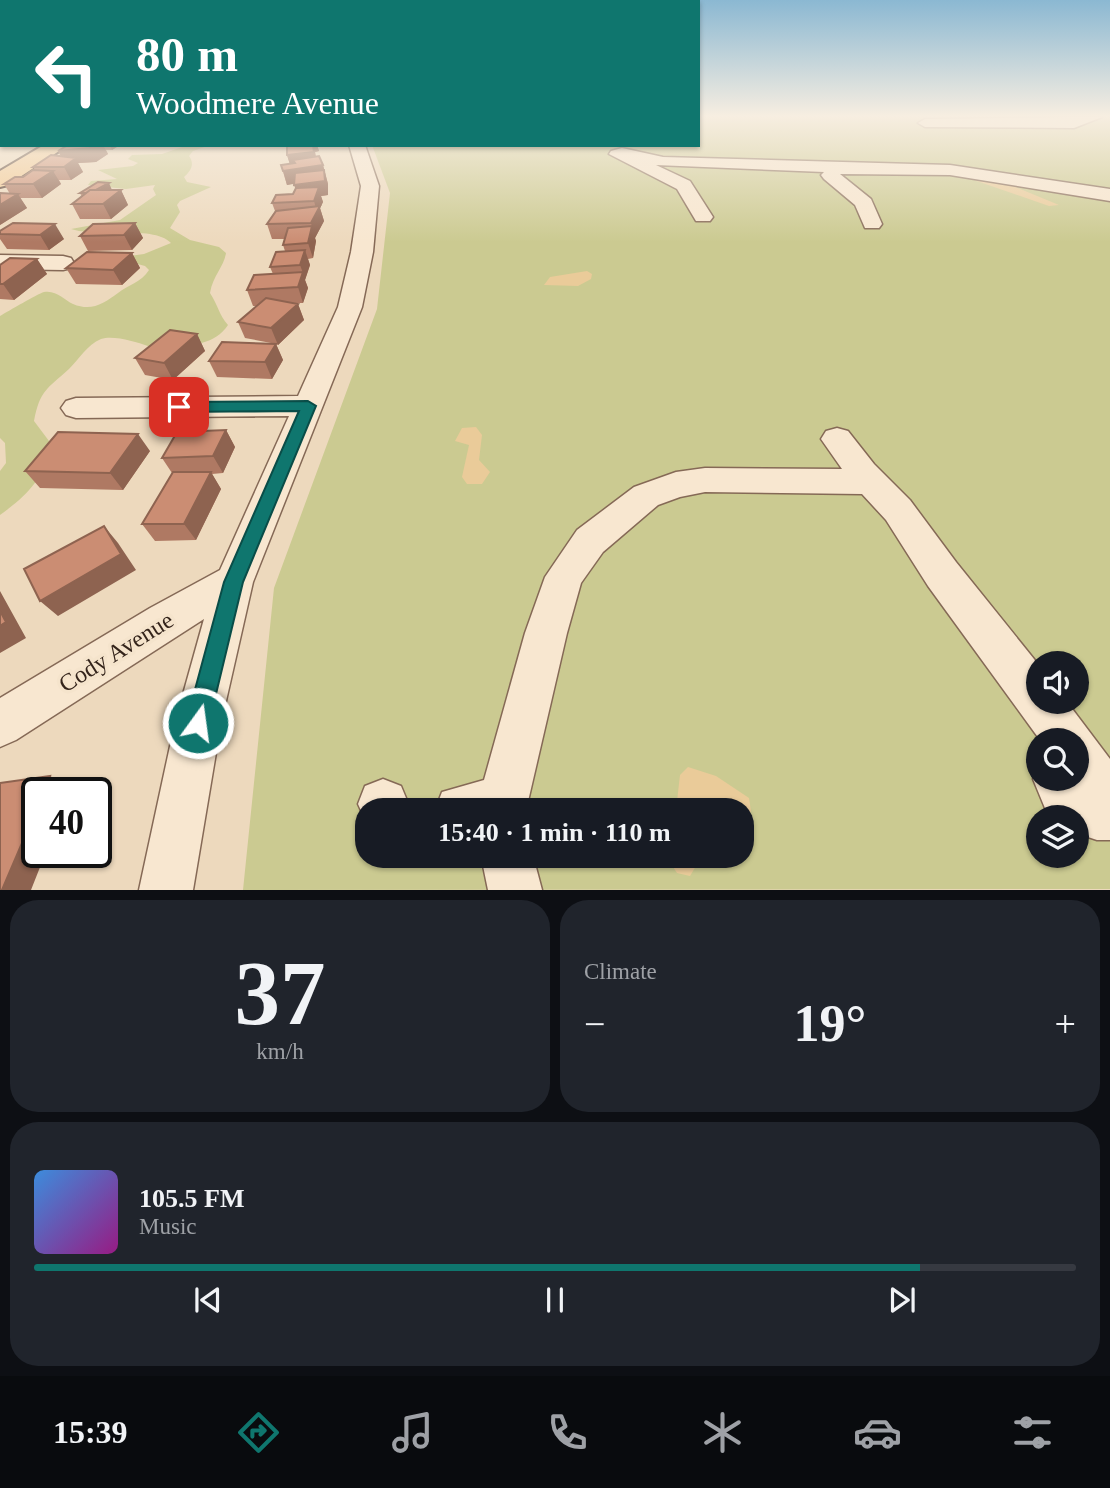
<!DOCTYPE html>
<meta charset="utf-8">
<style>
:root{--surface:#171b24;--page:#20242c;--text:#f1f3f6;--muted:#9ea1a6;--line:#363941;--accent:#0f766e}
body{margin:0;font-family:"Times New Roman",serif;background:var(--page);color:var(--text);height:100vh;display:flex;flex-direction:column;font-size:26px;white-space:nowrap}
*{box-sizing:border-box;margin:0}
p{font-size:23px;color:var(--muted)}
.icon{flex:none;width:38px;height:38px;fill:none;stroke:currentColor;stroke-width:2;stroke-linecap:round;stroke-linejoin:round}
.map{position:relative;height:890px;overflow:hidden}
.sheet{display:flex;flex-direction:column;gap:10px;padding:10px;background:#0d0f14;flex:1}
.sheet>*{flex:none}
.hud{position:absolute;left:0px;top:0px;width:700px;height:147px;box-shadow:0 2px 5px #0004;background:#0f766e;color:#fff;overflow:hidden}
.tools{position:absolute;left:1026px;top:651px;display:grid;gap:14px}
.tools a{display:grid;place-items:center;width:63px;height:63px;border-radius:50%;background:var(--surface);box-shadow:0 2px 5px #0004;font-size:35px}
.speed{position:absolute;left:21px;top:777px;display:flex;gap:14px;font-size:35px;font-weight:700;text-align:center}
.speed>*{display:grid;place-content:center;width:91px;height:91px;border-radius:50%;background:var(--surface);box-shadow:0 2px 5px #0004;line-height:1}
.speed .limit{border:4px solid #111;border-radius:10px;background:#fff;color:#111}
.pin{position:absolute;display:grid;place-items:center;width:60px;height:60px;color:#fff;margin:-30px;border-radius:14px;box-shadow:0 4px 10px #0006}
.me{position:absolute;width:77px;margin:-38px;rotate:14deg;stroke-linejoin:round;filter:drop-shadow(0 0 5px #0008)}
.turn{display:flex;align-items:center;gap:24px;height:147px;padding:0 21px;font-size:32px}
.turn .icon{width:91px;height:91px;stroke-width:2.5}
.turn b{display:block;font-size:49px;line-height:60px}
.big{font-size:52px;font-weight:600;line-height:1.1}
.sheet .widget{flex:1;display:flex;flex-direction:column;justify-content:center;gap:10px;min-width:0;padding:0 24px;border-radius:28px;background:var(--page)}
.sheet .dial{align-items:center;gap:0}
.dial b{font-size:91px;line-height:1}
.song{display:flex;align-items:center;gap:21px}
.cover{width:84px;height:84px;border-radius:10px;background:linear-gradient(135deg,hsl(210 70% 55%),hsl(310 70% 35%))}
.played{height:7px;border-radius:4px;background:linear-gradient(90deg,var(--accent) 85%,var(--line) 85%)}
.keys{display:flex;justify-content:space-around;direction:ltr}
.heat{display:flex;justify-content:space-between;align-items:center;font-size:38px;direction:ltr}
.sheet .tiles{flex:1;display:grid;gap:10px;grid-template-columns:1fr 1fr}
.widget:last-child{grid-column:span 2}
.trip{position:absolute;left:355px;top:798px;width:399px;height:70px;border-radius:28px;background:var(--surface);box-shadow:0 2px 5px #0004;font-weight:600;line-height:70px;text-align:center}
.dock{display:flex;height:112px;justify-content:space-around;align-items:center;background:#090b0e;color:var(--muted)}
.dock .icon{width:49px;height:49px}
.dock .on{color:var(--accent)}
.dock b{font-size:32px;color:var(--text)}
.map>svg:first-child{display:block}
.green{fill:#cbca91;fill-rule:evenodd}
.sand{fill:#eacb99}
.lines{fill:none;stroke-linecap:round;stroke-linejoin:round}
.minor-casing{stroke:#856956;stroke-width:3}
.major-casing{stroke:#52392b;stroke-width:4}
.minor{fill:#f8e7d0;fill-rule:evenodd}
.major{fill:#f2c993;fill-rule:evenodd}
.wall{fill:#af7963}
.shaded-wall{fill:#8e6350}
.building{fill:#cb8d73;stroke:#8e6350;stroke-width:2}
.route{fill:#0f766e;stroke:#0a4d48;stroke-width:2}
.labels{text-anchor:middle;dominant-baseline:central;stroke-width:7;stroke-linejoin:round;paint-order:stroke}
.near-street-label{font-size:24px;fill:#34241b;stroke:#f5e4cc}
</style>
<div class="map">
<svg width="1110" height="890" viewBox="0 0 1110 890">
<rect width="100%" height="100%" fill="#edd9bd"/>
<path class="green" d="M698 117H1110V889L243 890 274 588 377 309 390 193 372 145H698ZM1038 663H1076V702H1038ZM1038 740H1076V779H1038ZM368 810H742V856H368ZM1038 817H1076V856H1038Z
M188 145H210L193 151 189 156C195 164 191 171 184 177L187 182 211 187 180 201 177 205 180 212 170 228 190 240 219 247 226 253C224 267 213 275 210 293 218 305 219 315 228 325 215 345 192 345 170 346 164 346 154 348 148 346 136 342 114 335 101 339 87 345 79 359 69 369 47 389 40 390 34 421L52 445C42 480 29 494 0 515V471L6 463 5 443 0 438V316C9 311 37 294 44 292 57 290 64 300 73 304 92 312 104 303 118 293 129 284 141 283 149 270L145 266 115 258 144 254 171 243C153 225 98 238 71 229L120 220 156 195 153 189 155 185 126 189 88 185 91 181 117 179 98 170 133 166 138 163 128 159 132 155 162 154Z"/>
<path class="sand" d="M965 177 1001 181 1059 205 1049 206Z
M587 271 592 274 591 279 578 286 544 285 550 277Z
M476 427 482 435 479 460 490 472 482 484H467L462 477 469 445 455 441 462 428Z
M688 767 716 776 749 798 751 811 742 826V810H676L680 775Z
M666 856H702L690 876 677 873Z"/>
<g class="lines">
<defs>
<path id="minor" d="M1079 117H1102L1074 128 925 127 918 123 925 119Z
M349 145H365L379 186 373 252 362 307 253 582 221 723 193 890H139L175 723 204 619 16 740 0 747V698L150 608 220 570 289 416 76 418 66 415 61 408 66 401 76 398 298 396 338 307 351 252 361 186Z
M622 148 663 157 950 165 1110 189V201L950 175 840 174 871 199 882 224 879 228H865L855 205 824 179 821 175 824 172 656 165 690 181 713 217 710 221H696L677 189 609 154 611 151Z
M0 255 63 256 71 258 74 263 71 268 63 270 0 269Z
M837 428 848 431 874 464 910 500 956 562 1038 664V702H1067L1110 759V840H1097L1076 833V817H1050L1047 813 1033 779 1038 767V779H1076V740H1040L928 586 886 520 862 494 705 492 680 497 658 505 603 552 581 583 567 633 526 810H435L442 792 484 780 525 633 545 577 577 530 634 487 676 472 705 468 842 469 821 439 826 431Z
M383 779 401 786 411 810H368V826L358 804 365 786Z
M481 856H533L542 890H488Z"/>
<path id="major" d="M44 145H68L8 185 0 187V171Z"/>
</defs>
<use href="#minor" class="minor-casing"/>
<use href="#major" class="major-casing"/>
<use href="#minor" class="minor"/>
<use href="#major" class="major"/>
</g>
<path class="wall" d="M68 145H120L112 150H106L108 154 96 162 78 163 83 172 71 180H59L61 184 42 198H20L27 208 0 225 10 194 4 184 23 177 35 170 33 167 61 157 58 151Z
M287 145H317L319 151 315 152 316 157 323 165 328 184V195L321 196 323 202 320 208 324 221 315 238 316 241 313 258 308 259 310 265 305 280 308 288 303 303H294L298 304 304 320 278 345 276 344 283 360 272 379 217 377 209 361 271 343 245 338 238 322 257 306H253L247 290 273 274 270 267 285 251 283 245 285 239H272L267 224 275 211 272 203 293 194 296 189 295 183 287 185 281 165 290 164 287 155Z
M112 190H121L128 205 111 219H80L72 204 82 197 80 193Z
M13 223 64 239 49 250 7 249 0 239V231Z
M135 223 143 238 132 250 88 251 80 236Z
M132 253 140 268 122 285 76 284 66 268Z
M37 259 47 274 14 300 0 299V265Z
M197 334 205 351 173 380 145 375 135 358Z
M226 430 235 447 223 473 212 474 221 489 196 540 155 541 142 524 172 473 162 458Z
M150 451 123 490 40 488 25 471Z"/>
<path class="shaded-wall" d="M94 145H103L108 154 96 162 78 163 83 172 71 180 64 167 66 164 58 151Z
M110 145H120L112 150Z
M289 145H317L319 151 315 152 317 165 291 168 287 155Z
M323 165 328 184V195L321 196 323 202 320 208 324 221 315 238 316 241 313 258 308 243 312 227 311 223 317 212 314 201 299 199 294 185 324 179 287 185 283 171Z
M53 171 61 184 42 198 33 184Z
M109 183 112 190 91 194Z
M121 190 128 205 111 219 103 204Z
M18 194 27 208 0 225V205Z
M135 223 143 238 132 250 124 235Z
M55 224 64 239 49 250 40 235Z
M305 250 310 265 305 280 308 288 303 303 298 287 303 273 300 265Z
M132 253 140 268 122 285 113 270Z
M37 259 47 274 14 300 3 284Z
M298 304 304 320 278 345 271 328Z
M197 334 205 351 173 380 164 363Z
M276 344 283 360 272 379 265 362Z
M226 430 235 447 223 473 213 456Z
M138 434 150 451 123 490 110 473Z
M211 472 221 489 196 540 184 524Z
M104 526 118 543 136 570 58 616 40 601Z
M0 591 26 638 0 653Z
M50 776 72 788 70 793H43Z
M37 808V852H46L31 890H2Z"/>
<path class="building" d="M68 145H94L89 148 58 151Z
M287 145H313L314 152 287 155Z
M51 155 76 158 64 167H33Z
M319 156 323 165 283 171 281 165 295 163 293 160Z
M33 170 53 171 33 184H4L15 177H23Z
M324 170 325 181 294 185 295 173Z
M98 182 109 183 96 190H90L86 193H80Z
M319 187 314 201 272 203 276 195 293 194 296 188Z
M90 190H121L103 204H72Z
M0 193 18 194 0 205Z
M320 206 311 223 267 224 276 211Z
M13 223 55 224 40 235 0 234V231Z
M135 223 124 235 80 236 93 224Z
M312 226 308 243 283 245 288 228Z
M305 250 300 265 270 267 276 252Z
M87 252 132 253 113 270 66 268Z
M10 258 37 259 3 284H0V265Z
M303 272 298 287 247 290 254 275Z
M266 298 298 304 271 328 238 322Z
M170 330 197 334 164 363 135 358Z
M222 342 276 344 265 362 209 361Z
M226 430 213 456 162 458 177 432Z
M58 432 138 434 110 473 25 471Z
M173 472H211L184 524H142Z
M104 526 121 554 40 601 24 569Z
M0 611 6 622 0 626Z
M50 776 43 793H37V808L2 890H0V783Z"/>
<linearGradient id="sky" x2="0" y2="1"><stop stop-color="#8bb8d2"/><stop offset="0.48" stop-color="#f7eee1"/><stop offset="1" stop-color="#f7eee1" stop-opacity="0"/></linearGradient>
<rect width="1110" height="242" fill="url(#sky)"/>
<path class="route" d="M308 401 316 406 243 582 209 723 206 731 198 735 189 731 186 723 224 582 299 411 179 412 172 407 179 402Z"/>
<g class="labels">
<g class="near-street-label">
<text transform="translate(116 652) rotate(-32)">Cody Avenue</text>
</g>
</g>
</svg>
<div class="tools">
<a><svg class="icon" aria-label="sound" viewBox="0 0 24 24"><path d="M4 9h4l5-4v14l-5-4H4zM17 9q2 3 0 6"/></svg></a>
<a><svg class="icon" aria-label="search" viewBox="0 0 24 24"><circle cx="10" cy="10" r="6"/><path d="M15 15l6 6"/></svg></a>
<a><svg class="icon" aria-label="layers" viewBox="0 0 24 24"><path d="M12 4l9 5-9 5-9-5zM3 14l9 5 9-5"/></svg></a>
</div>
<div class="speed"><div class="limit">40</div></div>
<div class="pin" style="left:179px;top:407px;background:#d93025"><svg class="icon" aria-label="arrive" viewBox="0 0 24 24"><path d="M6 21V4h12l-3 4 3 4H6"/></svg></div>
<svg class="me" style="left:198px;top:723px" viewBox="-20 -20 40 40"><circle r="17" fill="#0f766e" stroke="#fff" stroke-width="3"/><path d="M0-11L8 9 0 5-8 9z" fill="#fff"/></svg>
<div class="trip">15:40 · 1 min · 110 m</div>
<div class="hud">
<div class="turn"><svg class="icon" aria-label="left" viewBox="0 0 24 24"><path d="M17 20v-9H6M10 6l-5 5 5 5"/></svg><div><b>80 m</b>Woodmere Avenue</div></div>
</div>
</div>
<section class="sheet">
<div class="tiles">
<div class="widget dial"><b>37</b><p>km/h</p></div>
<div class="widget"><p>Climate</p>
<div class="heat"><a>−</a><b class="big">19°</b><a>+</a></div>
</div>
<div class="widget">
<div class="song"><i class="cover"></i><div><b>105.5 FM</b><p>Music</p></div></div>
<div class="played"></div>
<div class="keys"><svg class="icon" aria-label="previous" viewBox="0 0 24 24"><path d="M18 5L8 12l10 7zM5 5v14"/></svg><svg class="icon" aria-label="pause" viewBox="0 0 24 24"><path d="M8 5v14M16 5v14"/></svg><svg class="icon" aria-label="next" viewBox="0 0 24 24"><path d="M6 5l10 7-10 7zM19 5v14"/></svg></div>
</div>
</div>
</section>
<nav class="dock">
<b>15:39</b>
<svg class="icon on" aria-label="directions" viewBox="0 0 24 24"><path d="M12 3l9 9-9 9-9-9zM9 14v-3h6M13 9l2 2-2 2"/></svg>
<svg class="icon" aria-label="music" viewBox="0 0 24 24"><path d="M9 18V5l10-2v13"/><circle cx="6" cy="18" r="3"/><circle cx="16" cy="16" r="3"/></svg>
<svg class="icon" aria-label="phone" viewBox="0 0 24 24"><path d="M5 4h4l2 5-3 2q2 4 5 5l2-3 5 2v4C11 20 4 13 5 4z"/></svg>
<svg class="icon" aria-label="climate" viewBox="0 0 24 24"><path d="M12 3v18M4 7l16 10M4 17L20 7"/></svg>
<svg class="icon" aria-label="car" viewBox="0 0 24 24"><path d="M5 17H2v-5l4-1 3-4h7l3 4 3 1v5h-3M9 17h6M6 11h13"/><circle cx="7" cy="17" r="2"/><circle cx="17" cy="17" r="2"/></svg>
<svg class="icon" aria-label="filters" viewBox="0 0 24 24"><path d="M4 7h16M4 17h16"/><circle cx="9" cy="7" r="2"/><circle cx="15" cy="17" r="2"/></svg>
</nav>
